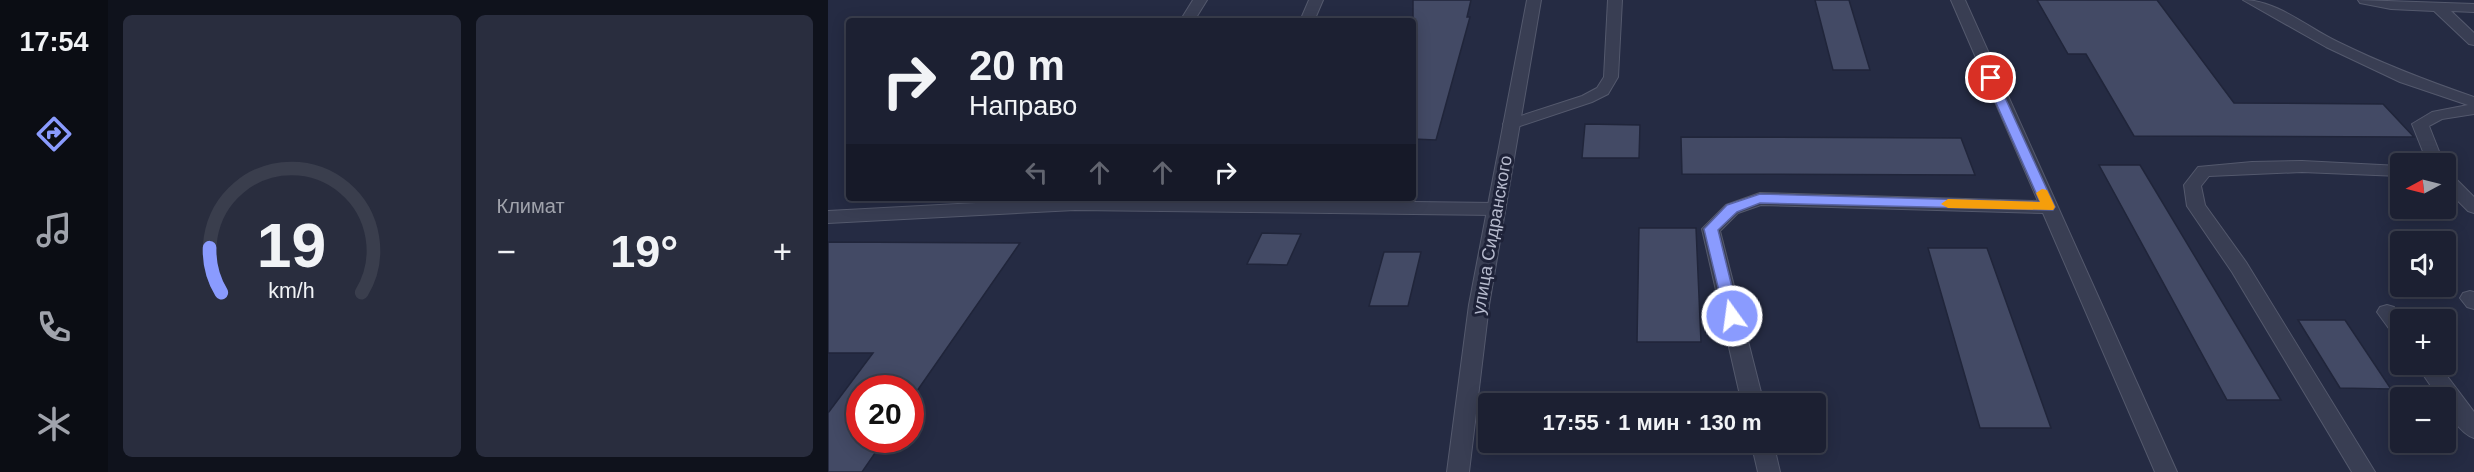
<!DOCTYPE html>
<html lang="ru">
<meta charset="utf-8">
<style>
:root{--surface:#1c2032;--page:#292d3e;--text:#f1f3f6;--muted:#a0a3ac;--line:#3a3e4d;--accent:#8a9bfe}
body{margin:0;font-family:Arial,sans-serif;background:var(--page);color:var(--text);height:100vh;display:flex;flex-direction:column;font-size:22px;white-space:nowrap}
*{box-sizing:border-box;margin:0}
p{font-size:20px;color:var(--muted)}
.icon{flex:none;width:33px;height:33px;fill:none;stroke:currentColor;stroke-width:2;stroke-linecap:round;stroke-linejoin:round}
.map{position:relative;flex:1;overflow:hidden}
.side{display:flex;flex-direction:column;gap:15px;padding:15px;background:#0f121c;width:720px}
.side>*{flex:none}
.hud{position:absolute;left:18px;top:18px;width:570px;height:183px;border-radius:6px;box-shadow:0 3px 15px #0003,0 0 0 2px var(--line);background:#1c2032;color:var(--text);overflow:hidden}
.needle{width:39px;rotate:263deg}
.fabs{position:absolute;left:1562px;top:153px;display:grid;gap:12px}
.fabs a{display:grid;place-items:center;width:66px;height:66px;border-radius:6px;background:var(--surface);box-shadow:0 3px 15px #0003,0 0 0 2px var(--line);font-size:30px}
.speed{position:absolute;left:18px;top:375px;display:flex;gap:12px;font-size:30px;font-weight:700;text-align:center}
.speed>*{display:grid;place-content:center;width:78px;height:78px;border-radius:50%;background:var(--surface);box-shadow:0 3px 15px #0003,0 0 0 2px var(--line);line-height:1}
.speed .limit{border:9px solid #d22;background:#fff;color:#111}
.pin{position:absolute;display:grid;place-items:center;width:51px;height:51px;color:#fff;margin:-26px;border:3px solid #fff;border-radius:50%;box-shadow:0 2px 6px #0007}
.me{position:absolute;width:66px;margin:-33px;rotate:346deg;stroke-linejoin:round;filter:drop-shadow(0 0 4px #0008)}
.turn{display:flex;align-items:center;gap:21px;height:126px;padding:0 24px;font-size:27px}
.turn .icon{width:78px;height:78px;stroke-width:2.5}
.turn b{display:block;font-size:42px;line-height:51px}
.lanes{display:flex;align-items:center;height:57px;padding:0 24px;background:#0003;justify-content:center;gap:30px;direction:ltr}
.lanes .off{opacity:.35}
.big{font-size:45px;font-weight:700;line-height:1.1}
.side .widget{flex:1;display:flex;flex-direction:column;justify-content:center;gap:9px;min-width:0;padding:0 21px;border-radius:9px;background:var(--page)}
.side .dial{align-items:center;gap:0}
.dial svg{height:156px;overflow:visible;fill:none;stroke:var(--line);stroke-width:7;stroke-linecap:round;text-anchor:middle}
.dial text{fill:var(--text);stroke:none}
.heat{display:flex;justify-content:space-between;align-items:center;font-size:33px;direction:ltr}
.side .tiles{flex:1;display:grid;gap:15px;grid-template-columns:repeat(2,1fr)}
.trip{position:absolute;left:650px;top:393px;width:348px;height:60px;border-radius:6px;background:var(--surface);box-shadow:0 3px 15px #0003,0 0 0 2px var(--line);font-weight:700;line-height:60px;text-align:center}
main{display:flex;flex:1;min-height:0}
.menu{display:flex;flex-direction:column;width:108px;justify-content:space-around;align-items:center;background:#0b0d14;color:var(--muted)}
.menu .icon{width:42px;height:42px}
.menu .active{color:var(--accent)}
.menu b{font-size:27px;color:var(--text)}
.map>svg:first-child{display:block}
.building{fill:#434a65;stroke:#20253a;stroke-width:1.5}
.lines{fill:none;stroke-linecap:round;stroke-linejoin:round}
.lane-casing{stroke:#54596d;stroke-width:2}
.street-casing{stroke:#54596d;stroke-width:2}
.lane{fill:#393e53;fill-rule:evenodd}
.street{fill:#393e53;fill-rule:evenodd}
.route{fill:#8a9bfe;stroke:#5a65a5;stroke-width:1.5}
.slow{fill:#f59e0b}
.labels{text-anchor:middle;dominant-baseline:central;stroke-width:6;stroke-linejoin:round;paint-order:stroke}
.street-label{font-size:18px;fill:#b6bacd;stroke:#1e2238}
</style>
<main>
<nav class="menu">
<b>17:54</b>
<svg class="icon active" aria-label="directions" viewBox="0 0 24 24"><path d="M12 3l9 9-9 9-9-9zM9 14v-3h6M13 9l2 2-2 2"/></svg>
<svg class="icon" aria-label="music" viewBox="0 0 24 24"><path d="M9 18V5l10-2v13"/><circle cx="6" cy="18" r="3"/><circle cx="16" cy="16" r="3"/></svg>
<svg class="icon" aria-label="phone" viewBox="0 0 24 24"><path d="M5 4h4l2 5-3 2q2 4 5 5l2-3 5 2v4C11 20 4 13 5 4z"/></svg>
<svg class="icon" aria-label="climate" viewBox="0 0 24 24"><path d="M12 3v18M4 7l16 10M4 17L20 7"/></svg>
</nav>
<section class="side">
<div class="tiles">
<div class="widget dial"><svg viewBox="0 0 100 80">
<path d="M14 69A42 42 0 1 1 86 69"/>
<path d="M14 69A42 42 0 0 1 8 46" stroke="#8a9bfe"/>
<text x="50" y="56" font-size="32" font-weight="700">19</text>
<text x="50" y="72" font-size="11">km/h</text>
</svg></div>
<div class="widget"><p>Климат</p>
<div class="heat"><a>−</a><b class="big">19°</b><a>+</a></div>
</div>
</div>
</section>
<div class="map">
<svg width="1646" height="472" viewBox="0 0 1646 472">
<rect width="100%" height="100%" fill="#252b43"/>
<path class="building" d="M585 0H643L639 17H642L608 140 585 139Z
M987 0H1021L1042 70H1005Z
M1209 0H1329L1406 103 1555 104 1586 137 1306 136 1258 54H1240Z
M757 124 812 125 811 158H754Z
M853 137 1133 138 1147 175 854 174Z
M1271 165H1312L1453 400H1399Z
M811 228H868L873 342H809Z
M434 233 473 234 459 265 419 264Z
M0 242 192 243 82 401V388H32V440H56L34 472H0V413L45 353H0Z
M1100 248H1159L1223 428H1152Z
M556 252H593L580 306H541Z
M1470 320H1517L1563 389 1512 388Z"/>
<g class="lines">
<defs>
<path id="lane" d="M365 0H379L366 21H352Z
M481 0H495L486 21H472Z
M780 0H794L790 77 780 94 764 102 689 127H677L675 124 677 121 754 96 769 88 776 77Z
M1123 0H1137L1349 472H1327L1215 213 933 205 910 213 892 231 936 404H914L874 229 898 205 932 193 1210 201Z
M1415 0C1449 0 1480 28 1510 42 1555 64 1599 81 1646 97V114L1614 119 1601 126 1616 164H1600L1584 124 1604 112 1640 105 1572 82 1498 47Z
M1530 0 1646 4V12L1623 11 1646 33V45L1641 44 1606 11 1563 9 1532 3Z
M1474 161 1572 166V176L1474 172 1381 176 1373 186 1377 205 1418 262 1547 472H1524L1404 272 1359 206 1356 185 1370 167 1424 162Z
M1617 172 1623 174 1646 197V213L1640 211 1617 188Z
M242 198 667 203 673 205 676 209 673 213 667 215 247 210 0 223V211Z
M1642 291 1646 292V309L1639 307 1632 298 1635 293Z
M1559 305 1566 307 1576 320H1572V337L1565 334 1549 312 1552 307Z
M1588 364H1610L1646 412V438C1633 434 1617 412 1617 398H1611Z
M923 442H945L952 472H930Z"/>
<path id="street" d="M699 0H713L661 305 641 472H619L641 305Z"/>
</defs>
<use href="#lane" class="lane-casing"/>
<use href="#street" class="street-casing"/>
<use href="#lane" class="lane"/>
<use href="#street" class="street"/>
</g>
<path class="route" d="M1163 75 1168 78 1227 207 1225 210 932 203 909 212 890 230 911 316 909 320H898L876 229 899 205 932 194 1212 202 1157 78Z"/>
<path class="slow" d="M1214 189 1219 190 1227 207 1225 210 1120 208 1113 204 1120 199 1212 202 1208 193Z"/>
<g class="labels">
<g class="street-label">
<text transform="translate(664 235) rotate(-80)">улица Сидранского</text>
</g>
</g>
</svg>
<div class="fabs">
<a><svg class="needle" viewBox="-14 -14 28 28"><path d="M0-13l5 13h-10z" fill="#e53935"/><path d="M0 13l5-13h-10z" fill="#a0a3ac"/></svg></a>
<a><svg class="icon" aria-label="sound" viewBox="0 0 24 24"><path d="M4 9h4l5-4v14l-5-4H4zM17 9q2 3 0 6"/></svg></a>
<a>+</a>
<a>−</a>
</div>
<div class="speed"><div class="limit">20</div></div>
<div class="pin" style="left:1163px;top:78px;background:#d93025"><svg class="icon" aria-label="arrive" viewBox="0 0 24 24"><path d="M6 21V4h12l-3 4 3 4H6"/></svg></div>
<svg class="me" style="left:904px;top:316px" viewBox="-20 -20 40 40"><circle r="17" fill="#8a9bfe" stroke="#fff" stroke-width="3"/><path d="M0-11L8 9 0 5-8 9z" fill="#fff"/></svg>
<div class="trip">17:55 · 1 мин · 130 m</div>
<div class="hud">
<div class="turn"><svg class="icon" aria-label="right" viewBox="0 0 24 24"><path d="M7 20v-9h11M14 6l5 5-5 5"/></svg><div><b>20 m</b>Направо</div></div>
<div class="lanes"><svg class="icon off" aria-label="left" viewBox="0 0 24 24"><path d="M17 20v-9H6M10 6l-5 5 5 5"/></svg><svg class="icon off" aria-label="ahead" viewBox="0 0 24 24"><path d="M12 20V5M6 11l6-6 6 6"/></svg><svg class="icon off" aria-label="ahead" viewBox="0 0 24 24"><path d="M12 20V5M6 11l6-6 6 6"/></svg><svg class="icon" aria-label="right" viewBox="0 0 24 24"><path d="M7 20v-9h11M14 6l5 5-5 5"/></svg></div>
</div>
</div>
</main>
